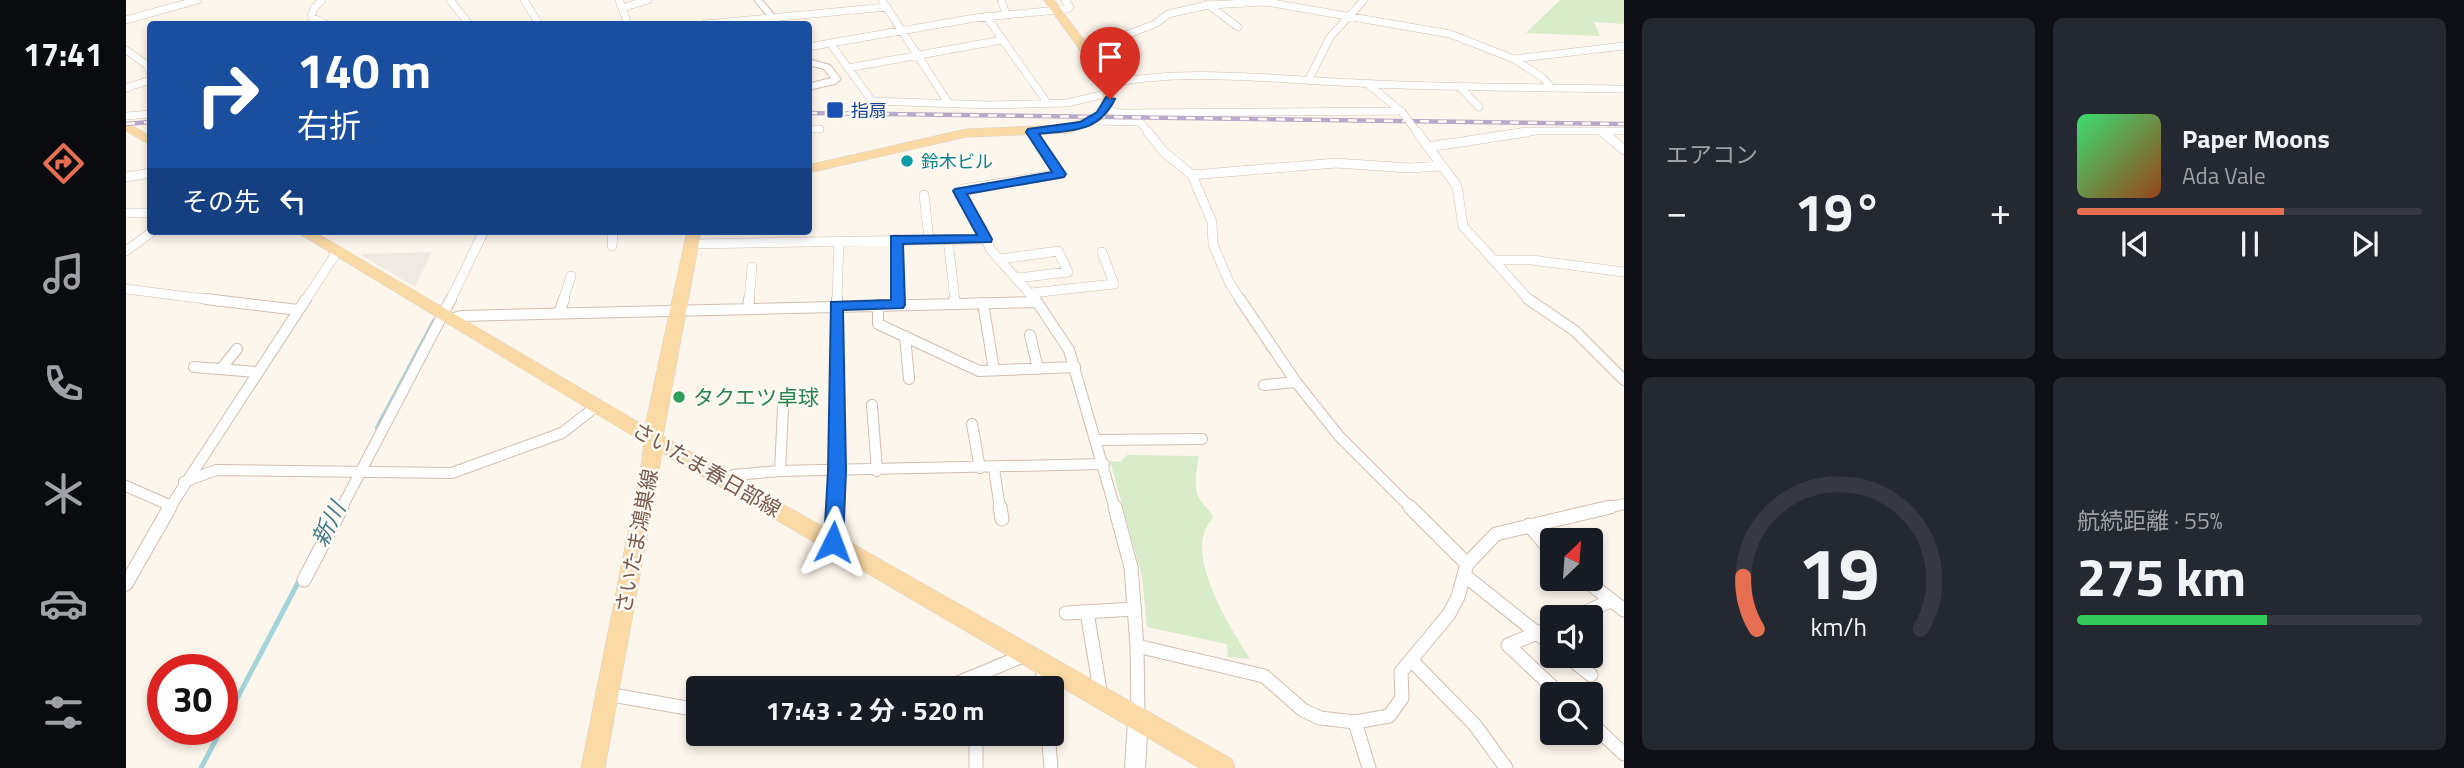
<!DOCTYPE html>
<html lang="ja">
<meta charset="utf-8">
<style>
:root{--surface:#171b24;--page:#242831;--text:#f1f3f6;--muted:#9ea1a6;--line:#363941;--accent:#e76f51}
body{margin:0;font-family:"Titillium Web","Noto Sans JP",sans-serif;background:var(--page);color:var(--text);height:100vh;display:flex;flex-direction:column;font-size:26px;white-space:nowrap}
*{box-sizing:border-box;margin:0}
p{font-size:23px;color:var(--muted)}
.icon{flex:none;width:38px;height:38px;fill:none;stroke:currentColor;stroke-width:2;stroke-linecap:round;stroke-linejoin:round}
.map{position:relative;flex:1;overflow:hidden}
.panel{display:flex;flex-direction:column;gap:18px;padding:18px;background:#0d0f14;width:840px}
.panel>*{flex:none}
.hud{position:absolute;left:21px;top:21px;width:665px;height:214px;border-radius:7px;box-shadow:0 4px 10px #0003;background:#1a4fa0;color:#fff;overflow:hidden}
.needle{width:46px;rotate:25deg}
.controls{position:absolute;left:1414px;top:528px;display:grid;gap:14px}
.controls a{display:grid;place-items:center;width:63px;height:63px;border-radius:7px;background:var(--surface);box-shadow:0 4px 10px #0003;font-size:35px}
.speed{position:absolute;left:21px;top:654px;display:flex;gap:14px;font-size:35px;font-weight:700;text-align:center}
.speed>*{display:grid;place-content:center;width:91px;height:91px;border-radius:50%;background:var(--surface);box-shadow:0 4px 10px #0003;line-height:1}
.speed .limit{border:10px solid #d22;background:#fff;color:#111}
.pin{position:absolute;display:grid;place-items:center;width:60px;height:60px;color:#fff;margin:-72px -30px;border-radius:50% 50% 50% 0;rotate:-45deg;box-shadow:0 0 7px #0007}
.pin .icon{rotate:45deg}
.me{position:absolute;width:77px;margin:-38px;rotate:3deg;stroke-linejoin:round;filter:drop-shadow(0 0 5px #0008)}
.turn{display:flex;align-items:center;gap:24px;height:147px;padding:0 35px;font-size:32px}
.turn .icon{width:91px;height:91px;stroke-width:2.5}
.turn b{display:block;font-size:49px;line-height:60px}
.then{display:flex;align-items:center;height:66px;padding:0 35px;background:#0003;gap:14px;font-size:26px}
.big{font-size:52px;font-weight:700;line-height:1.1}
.panel .card{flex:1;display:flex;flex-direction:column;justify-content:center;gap:10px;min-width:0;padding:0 24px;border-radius:10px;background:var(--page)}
.panel .dial{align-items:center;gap:0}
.dial svg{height:182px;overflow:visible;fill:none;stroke:var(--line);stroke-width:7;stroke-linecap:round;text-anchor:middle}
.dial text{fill:var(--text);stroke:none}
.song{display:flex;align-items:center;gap:21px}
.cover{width:84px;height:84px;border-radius:10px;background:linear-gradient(135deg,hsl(140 70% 55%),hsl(20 70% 35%))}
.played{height:7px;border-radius:4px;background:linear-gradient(90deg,var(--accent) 60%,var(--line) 60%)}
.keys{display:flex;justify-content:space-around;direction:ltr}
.heat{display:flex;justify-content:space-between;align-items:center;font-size:38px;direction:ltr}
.charge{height:10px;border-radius:5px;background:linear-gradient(90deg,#34c759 55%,var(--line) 0)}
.panel .tiles{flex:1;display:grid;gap:18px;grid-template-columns:repeat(2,1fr)}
.trip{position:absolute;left:560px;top:676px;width:378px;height:70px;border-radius:7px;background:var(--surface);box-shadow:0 4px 10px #0003;font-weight:700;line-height:70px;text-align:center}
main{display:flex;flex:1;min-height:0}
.tabs{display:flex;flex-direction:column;width:126px;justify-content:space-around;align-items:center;background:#090b0e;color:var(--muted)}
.tabs .icon{width:49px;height:49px}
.tabs .on{color:var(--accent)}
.tabs b{font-size:32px;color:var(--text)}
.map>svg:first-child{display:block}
.industrial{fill:#efe9e4}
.green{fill:#d8ecc9}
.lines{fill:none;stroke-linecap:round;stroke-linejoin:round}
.stream-far1{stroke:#a5d3da;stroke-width:4.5}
.stream{stroke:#a5d3da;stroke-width:5}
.minor-far3-casing{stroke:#d1beb0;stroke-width:8}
.minor-far2-casing{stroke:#d1beb0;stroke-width:10}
.minor-far1-casing{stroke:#d1beb0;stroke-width:12}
.minor-casing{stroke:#d1beb0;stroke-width:15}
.tertiary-casing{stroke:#d1beb0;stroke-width:2}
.primary-casing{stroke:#dad1cd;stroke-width:1}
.minor-far3{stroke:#fff;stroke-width:7}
.minor-far2{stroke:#fff;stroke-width:9}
.minor-far1{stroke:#fff;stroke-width:10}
.minor{stroke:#fff;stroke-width:13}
.tertiary{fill:#fff;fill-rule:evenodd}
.primary{fill:#fbd9a5;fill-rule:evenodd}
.rail-casing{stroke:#b9a8c9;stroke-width:4.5}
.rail{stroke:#fffaf3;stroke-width:2.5;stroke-dasharray:9;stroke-linecap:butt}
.minor-bridge-casing{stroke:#d1beb0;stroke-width:8;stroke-linecap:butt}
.minor-bridge{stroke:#fff;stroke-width:7}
.route{fill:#1a73e8;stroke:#114b97;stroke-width:2}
.transit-dot{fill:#1a4fb4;stroke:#fffaf3;stroke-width:2.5}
.culture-dot{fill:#0f9aa8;stroke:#fffaf3;stroke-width:2.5}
.leisure-dot{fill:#2e9e5b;stroke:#fffaf3;stroke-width:2.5}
.labels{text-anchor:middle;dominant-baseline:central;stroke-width:5;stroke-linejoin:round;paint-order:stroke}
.far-transit-label{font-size:18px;fill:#164399;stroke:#fffaf3;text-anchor:start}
.far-culture-label{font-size:18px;fill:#0d838f;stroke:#fffaf3;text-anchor:start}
.leisure-label{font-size:21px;fill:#27864d;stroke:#fffaf3;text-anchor:start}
.street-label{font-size:21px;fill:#7a5c4d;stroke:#fffaf3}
.water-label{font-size:23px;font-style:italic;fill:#437c86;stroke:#fffaf3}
</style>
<main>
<nav class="tabs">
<b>17:41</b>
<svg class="icon on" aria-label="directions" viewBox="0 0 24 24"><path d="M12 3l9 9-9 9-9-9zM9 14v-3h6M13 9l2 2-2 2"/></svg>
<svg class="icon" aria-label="music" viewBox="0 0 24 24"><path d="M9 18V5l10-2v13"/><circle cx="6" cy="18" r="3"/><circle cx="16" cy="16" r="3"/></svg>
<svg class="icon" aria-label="phone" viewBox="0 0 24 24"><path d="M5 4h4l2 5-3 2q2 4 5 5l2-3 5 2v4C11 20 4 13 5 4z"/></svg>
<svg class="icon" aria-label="climate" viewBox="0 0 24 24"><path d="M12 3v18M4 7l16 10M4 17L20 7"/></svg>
<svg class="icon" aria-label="car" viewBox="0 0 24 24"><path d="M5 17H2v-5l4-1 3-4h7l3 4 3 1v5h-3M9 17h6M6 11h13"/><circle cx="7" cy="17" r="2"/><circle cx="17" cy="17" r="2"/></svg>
<svg class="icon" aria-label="filters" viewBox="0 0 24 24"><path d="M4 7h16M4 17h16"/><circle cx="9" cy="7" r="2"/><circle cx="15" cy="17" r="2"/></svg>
</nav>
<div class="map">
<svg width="1498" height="768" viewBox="0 0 1498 768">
<rect width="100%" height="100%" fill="#fdf6ec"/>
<path class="industrial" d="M306 252 289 287 235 255 236 254Z"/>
<path class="green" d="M1434 0H1498V24L1468 22 1474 36 1400 33Z
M1001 455 1073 456C1071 468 1067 487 1073 498 1078 507 1084 508 1087 518 1054 550 1105 629 1124 659L1102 657 1101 644 1021 627 1016 576 984 461 994 462Z"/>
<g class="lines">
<path class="stream-far1" d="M251 428 308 321"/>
<path class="stream" d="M96 727 174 579
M75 768 95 730"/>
<defs>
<path id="minor-far3" d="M196 0 188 8 185 17 200 24
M324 0 343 24
M398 0 413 24
M493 0 502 24
M756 0 823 104
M875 0 880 14
M1081 4 1112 27
M496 8 522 0
M860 16 922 104
M0 20 72 0
M579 24 761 7
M704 43 746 101 865 105 941 103 984 93
M682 47 849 18 942 9 944 7 939 0
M0 50 21 65 24 72
M960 50 1029 24 1042 14 1082 5 1140 2 1324 34 1388 59 1417 78 1425 87
M1388 59 1498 46
M722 68 876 40
M1182 81 1204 37 1238 0
M981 84C1062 67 1149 80 1231 83 1320 88 1409 87 1498 89
M1242 84 1276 112
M1333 86 1353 107
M0 88 24 80
M980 109 994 113 1275 111
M0 116 24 114
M966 121 1014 122 1024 134
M1288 128 1292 134
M682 129H694
M1476 131 1480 134
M1389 134 1410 131H1498"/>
<path id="minor-far2" d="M906 132 934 174 837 189 833 195 856 228 864 249 910 301
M1022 132 1037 151 1066 175 1086 222 1087 244 1103 282 1115 301
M1291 132 1331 186 1337 226 1404 301
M1477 132 1498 150
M1302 147 1401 132
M1066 175 1210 163 1283 168 1316 166
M0 177 24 173
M798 195 803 239
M0 213H24
M770 239 772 301
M822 239 829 301
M564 244 860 239
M486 246 487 231
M0 251 27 231
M875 259 932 251 942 272 892 278
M1368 260H1406L1498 272
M0 289 94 301
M905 293 988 284 976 252
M179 301 211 252
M324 301 358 231
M437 301 445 276
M623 301 626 267
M711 301 713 241"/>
<path id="minor-far1" d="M80 299 172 310
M772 299V305
M828 299 829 304
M909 299 943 350 989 509
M1114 299 1170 382 1213 436 1286 509
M1402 299 1449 331 1498 380
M857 303 868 370
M752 305V324L853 371 949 367
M622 309 623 299
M433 313 438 299
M325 319 335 316 911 302
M904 335 912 369
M779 336 783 379
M68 367 131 372
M95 369 111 349
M1138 385 1170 382
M746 405 751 471
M846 424 854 468
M971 440 1076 439
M868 468 874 509
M654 471 657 408
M596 479 608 475 654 471 978 464
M58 482 90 470 326 473 436 433 472 405
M0 486 43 505
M43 509 180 299
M215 509 325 299
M708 509 711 299
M1476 509 1498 504"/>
<path id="minor" d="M874 507 876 519
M989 507 1005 567 1011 646 1012 717
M1284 507 1341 564
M1403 525 1426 552
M707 542 708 507
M1338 575 1426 645
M1458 579 1498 610
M178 580 216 507
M0 584 44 507
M961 612 975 696
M940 613 1009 609
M1447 618 1484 601
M1426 627 1382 645 1435 695
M1011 646 1138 676 1177 710 1194 718 1229 722 1263 716 1276 698 1275 672 1323 614 1332 597 1341 564 1370 534 1484 507
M1441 656 1465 675
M1286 661 1349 725 1380 768
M916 664 918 688
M820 688 899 655
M481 694 572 710
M1229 722 1243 768
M1465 723 1498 754
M850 733V768
M922 733 925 768"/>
<path id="tertiary" d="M628 0H636L656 24H648Z
M682 59 704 65 715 79 709 84 682 90V84L705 78 698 69 682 65Z
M1012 710 1019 713 1022 720 1019 768H999L1002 720 1005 713Z"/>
<path id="primary" d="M918 0H928L978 67 989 88 988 104 977 120 943 133 840 137 682 173V165L840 129 941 125 969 114 976 104 977 88 966 67Z
M0 122 24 136V145L0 131Z
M169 231H187L519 426 561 231H575L537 436 1106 759 1109 768H1073L536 453 479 768H455L515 467 518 443Z"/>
</defs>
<use href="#minor-far3" class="minor-far3-casing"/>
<use href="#minor-far2" class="minor-far2-casing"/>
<use href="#minor-far1" class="minor-far1-casing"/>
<use href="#minor" class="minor-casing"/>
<use href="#tertiary" class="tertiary-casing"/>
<use href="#primary" class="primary-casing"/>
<use href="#minor-far3" class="minor-far3"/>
<use href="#minor-far2" class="minor-far2"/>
<use href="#minor-far1" class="minor-far1"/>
<use href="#minor" class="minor"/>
<use href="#tertiary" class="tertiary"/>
<use href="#primary" class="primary"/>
<defs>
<path id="rail" d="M682 113 1498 124
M0 124 24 122"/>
</defs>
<use href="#rail" class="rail-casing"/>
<use href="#rail" class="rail"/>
<defs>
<path id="minor-bridge" d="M1276 112 1288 128"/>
</defs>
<use href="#minor-bridge" class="minor-bridge-casing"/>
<use href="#minor-bridge" class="minor-bridge"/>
</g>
<path class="route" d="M980 97 989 99C972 133 947 130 913 134L940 174 938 177 841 194 866 239 865 242 777 244 779 305 777 308 717 310 720 471 717 542 714 548 707 550 701 548 698 542 702 471 705 302 765 300V236L851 235 827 191 829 189 926 172 900 132 902 129 954 122 971 112Z"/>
<rect class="transit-dot" x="700" y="101" width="18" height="18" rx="3.5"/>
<circle class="culture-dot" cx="781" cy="161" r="7"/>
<circle class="leisure-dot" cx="553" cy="397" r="7"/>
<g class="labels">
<g class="far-transit-label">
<text x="725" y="110">指扇</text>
</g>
<g class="far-culture-label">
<text x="795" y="161">鈴木ビル</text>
</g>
<g class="leisure-label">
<text x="567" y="397">タクエツ卓球</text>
</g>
<g class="street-label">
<text transform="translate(581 469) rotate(30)">さいたま春日部線</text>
<text transform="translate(510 541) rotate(-79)">さいたま鴻巣線</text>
</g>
<g class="water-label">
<text transform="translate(202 524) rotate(-63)">新川</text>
</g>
</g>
</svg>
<div class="controls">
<a><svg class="needle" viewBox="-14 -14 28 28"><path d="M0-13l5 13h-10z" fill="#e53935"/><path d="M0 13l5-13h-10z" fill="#9ea1a6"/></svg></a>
<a><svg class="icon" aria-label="sound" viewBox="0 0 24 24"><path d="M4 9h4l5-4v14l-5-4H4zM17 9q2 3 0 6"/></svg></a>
<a><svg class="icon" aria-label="search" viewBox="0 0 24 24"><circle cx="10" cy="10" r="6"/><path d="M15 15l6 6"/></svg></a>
</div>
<div class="speed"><div class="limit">30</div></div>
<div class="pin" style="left:984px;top:99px;background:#d93025"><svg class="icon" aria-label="arrive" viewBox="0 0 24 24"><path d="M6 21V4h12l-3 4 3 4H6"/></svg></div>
<svg class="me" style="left:707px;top:542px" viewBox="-20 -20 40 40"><path d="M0-17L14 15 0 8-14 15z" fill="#1a73e8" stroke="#fff" stroke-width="4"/></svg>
<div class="trip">17:43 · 2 分 · 520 m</div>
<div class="hud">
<div class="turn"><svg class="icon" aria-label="right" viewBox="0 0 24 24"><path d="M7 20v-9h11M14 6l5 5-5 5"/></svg><div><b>140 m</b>右折</div></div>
<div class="then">その先<svg class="icon" aria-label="left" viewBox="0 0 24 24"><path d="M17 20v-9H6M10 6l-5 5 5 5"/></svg></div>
</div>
</div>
<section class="panel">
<div class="tiles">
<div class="card"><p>エアコン</p>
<div class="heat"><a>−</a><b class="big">19°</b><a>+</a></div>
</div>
<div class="card">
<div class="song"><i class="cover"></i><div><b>Paper Moons</b><p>Ada Vale</p></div></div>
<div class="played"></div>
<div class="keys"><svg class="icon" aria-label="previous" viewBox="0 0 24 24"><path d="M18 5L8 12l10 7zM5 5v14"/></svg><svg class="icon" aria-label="pause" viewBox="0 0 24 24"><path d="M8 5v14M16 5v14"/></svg><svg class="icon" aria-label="next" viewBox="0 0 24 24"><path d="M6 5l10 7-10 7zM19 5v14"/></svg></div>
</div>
<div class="card dial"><svg viewBox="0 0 100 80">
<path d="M14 69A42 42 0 1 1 86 69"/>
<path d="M14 69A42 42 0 0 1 8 46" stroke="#e76f51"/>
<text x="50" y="56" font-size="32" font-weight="700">19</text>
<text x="50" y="72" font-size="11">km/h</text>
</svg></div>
<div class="card"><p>航続距離 · 55%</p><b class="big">275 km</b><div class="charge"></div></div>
</div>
</section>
</main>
